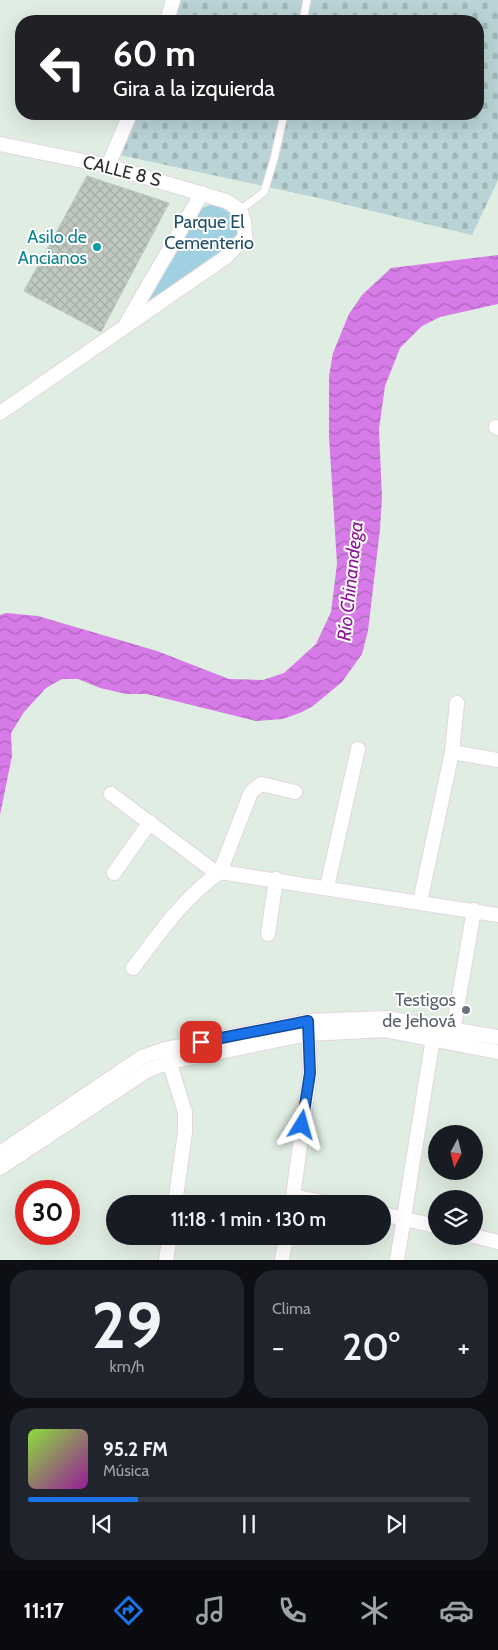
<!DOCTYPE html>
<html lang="es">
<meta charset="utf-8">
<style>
:root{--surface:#171b24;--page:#20242c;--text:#f1f3f6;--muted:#9ea1a6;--line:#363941;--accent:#1a73e8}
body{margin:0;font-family:Cabin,sans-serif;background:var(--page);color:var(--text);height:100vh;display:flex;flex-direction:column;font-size:19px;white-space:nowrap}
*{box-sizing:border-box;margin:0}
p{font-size:16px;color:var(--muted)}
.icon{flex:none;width:28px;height:28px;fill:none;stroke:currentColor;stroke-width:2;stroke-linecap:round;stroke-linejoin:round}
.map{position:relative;height:1260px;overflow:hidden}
.side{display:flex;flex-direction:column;gap:10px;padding:10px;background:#0d0f14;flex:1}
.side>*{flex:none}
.guide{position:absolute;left:15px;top:15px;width:469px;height:105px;border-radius:20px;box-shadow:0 5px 20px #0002;background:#202124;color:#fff;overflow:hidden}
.needle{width:32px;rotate:187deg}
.controls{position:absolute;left:428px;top:1125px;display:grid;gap:10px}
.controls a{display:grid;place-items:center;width:55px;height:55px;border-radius:50%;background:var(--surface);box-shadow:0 5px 20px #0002;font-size:25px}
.speed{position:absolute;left:15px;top:1180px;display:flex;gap:10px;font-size:25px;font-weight:700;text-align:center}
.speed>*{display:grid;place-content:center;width:65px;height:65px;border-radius:50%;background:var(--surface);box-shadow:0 5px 20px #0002;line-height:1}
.speed .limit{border:8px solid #d22;background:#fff;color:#111}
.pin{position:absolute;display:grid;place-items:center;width:42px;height:42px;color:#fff;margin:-21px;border-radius:10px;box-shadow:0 2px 8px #0006}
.me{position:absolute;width:55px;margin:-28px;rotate:8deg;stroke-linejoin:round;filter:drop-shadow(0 0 4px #0008)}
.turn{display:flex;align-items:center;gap:18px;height:105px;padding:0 15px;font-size:22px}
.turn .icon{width:65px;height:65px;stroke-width:2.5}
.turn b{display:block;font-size:35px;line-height:42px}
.big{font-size:38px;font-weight:600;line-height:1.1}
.side .card{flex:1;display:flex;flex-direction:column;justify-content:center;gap:8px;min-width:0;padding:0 18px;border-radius:20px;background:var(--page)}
.side .dial{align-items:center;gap:0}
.dial b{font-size:65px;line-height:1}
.song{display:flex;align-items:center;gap:15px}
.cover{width:60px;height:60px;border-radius:8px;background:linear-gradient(135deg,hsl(90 70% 55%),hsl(300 70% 35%))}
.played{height:5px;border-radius:2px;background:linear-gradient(90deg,var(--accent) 25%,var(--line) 25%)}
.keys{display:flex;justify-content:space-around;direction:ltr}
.heat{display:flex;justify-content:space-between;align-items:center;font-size:28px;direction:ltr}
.side .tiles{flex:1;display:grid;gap:10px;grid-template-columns:1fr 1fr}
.card:last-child{grid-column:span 2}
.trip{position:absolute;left:106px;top:1195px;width:285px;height:50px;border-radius:25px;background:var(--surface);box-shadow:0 5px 20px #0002;font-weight:600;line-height:50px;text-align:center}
.tab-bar{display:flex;height:80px;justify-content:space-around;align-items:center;background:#090b0e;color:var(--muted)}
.tab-bar .icon{width:35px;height:35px}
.tab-bar .current{color:var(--accent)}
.tab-bar b{font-size:22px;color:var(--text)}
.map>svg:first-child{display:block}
.grass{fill:#a1d1e0}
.cemetery{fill:url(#cemetery-stones)}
.water{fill:url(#water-waves)}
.building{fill:url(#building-cross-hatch);stroke:#bac9bd}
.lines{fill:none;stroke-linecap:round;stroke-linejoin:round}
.service-casing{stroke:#e4d6de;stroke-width:9}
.minor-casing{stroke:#e4d6de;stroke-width:16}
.service{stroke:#fff;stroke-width:7}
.minor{stroke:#fff;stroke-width:14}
.route-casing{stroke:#114b97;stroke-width:12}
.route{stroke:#1a73e8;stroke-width:9}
.culture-dot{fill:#0f9aa8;stroke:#fff;stroke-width:2}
.worship-dot{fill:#6b7280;stroke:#fff;stroke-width:2}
.labels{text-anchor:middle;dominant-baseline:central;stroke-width:4;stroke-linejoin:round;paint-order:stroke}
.street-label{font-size:18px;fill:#2d2d2d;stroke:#fff}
.park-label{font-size:18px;fill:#204d67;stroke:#fff}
.culture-label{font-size:18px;fill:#0d838f;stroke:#fff;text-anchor:end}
.worship-label{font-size:18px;fill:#5b616d;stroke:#fff;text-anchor:end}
.water-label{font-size:19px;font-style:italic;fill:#8d1797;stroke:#fff}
</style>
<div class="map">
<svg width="498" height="1260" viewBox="0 0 498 1260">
<defs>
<pattern id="cemetery-stones" width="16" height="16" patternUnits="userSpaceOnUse" patternTransform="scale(1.25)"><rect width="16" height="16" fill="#b9d3d6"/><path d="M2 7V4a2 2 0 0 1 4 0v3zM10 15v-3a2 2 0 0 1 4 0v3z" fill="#9fb5b8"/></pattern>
<pattern id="water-waves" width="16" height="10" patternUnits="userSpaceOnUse" patternTransform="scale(1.25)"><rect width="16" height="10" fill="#d67be7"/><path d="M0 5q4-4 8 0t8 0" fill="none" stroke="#ae65bc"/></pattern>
<pattern id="building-cross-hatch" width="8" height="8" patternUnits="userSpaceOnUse" patternTransform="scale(1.25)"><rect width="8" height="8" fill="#c0c9c1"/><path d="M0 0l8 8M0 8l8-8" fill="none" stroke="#a5ada6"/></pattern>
</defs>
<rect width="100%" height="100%" fill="#e0ede2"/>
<path class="grass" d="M210 205 221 207 234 215 238 235 231 247 150 305H141L192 211Z"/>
<path class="cemetery" d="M176 0H498V180L472 235 314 197 115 154 133 114H478V21H171Z"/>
<path class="water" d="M498 255V304L440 317 422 326 400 348 385 386 379 429 382 497 380 529 368 631 362 654 342 682 313 706 302 712 283 719 256 721 147 694H126L100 688 78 679H62L46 688 24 712 11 733 12 756 0 815V615L6 613 38 616 157 651 229 679 263 680 284 673 316 644 331 612 337 564 329 436V376L333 353 349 314 362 295 391 268Z"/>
<path class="building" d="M87 176 169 203 101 332 24 291Z"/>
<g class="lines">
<defs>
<path id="service" d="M303 21 307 0
M240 210 264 192 274 159 284 114"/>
<path id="minor" d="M167 21 173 0
M0 144 108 166 226 201 240 210 244 222 245 237 226 257 0 413
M108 166 130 114
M126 324 202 193
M496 427 498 428
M452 752 498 760
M111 794 218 874
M220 872 251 792 261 784 295 792
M114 873 150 822
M327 887 358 749
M420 902 452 752 457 703
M268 934 276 879
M133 968C159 934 184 897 220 872L498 915
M452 1037 474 910
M167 1055 185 1112V1132L175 1204
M0 1153 142 1057 165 1049 308 1021 386 1018 498 1037
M0 1168 148 1070 170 1062 308 1034 384 1030 498 1052
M293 1196 333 1204
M292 1204 310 1073 308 1026
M382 1214 436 1226
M474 1236 498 1242
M166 1260 170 1236
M282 1260 286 1236
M397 1260 434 1032"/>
</defs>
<use href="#service" class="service-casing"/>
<use href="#minor" class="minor-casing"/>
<use href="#service" class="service"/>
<use href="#minor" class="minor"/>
</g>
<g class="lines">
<defs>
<path id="route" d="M201 1042 308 1021 310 1073 302 1125"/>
</defs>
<use href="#route" class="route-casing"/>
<use href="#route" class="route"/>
</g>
<circle class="culture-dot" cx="97" cy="247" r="5"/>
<circle class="worship-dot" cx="466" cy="1010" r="5"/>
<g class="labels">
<g class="street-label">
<text transform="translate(122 171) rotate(14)">CALLE 8 S</text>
</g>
<g class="park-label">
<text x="209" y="222">Parque El<tspan x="209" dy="21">Cementerio</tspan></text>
</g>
<g class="culture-label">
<text x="87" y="237">Asilo de<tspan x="87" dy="21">Ancianos</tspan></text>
</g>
<g class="worship-label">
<text x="456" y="1000">Testigos<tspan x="456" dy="21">de Jehová</tspan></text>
</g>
<g class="water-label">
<text transform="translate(350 581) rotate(-84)">Río Chinandega</text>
</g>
</g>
</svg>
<div class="controls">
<a><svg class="needle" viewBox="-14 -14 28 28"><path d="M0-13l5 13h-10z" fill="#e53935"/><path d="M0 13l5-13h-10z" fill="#9ea1a6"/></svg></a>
<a><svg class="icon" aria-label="layers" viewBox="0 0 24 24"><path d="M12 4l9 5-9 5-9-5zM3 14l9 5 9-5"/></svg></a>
</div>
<div class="speed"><div class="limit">30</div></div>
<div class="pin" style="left:201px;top:1042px;background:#d93025"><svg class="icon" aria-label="arrive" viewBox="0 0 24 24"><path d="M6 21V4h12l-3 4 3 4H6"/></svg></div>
<svg class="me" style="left:302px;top:1125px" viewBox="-20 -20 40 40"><path d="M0-17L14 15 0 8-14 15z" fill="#1a73e8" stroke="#fff" stroke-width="4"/></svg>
<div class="trip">11:18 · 1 min · 130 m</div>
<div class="guide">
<div class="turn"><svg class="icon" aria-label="left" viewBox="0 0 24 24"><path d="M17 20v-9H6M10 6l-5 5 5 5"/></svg><div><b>60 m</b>Gira a la izquierda</div></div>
</div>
</div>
<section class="side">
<div class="tiles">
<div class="card dial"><b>29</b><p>km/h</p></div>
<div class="card"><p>Clima</p>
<div class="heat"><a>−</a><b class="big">20°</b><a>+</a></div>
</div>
<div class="card">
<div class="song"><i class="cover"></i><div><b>95.2 FM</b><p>Música</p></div></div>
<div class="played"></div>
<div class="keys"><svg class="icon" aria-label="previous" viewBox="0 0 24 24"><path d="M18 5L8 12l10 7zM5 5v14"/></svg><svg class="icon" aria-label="pause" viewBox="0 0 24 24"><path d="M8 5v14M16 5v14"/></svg><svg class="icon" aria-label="next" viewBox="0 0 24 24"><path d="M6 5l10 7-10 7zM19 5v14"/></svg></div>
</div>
</div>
</section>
<nav class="tab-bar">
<b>11:17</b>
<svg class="icon current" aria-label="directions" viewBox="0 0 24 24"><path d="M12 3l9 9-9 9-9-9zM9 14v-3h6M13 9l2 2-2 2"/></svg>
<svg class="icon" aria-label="music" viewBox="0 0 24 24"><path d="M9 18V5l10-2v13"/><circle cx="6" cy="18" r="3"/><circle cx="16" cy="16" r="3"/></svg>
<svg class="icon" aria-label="phone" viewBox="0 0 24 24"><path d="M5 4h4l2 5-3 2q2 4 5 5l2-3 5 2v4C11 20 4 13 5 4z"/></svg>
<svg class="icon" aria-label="climate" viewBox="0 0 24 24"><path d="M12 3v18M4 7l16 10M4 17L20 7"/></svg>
<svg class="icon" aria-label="car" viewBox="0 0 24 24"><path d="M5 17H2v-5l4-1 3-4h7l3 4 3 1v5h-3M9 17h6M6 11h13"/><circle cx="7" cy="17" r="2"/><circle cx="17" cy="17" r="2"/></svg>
</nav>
